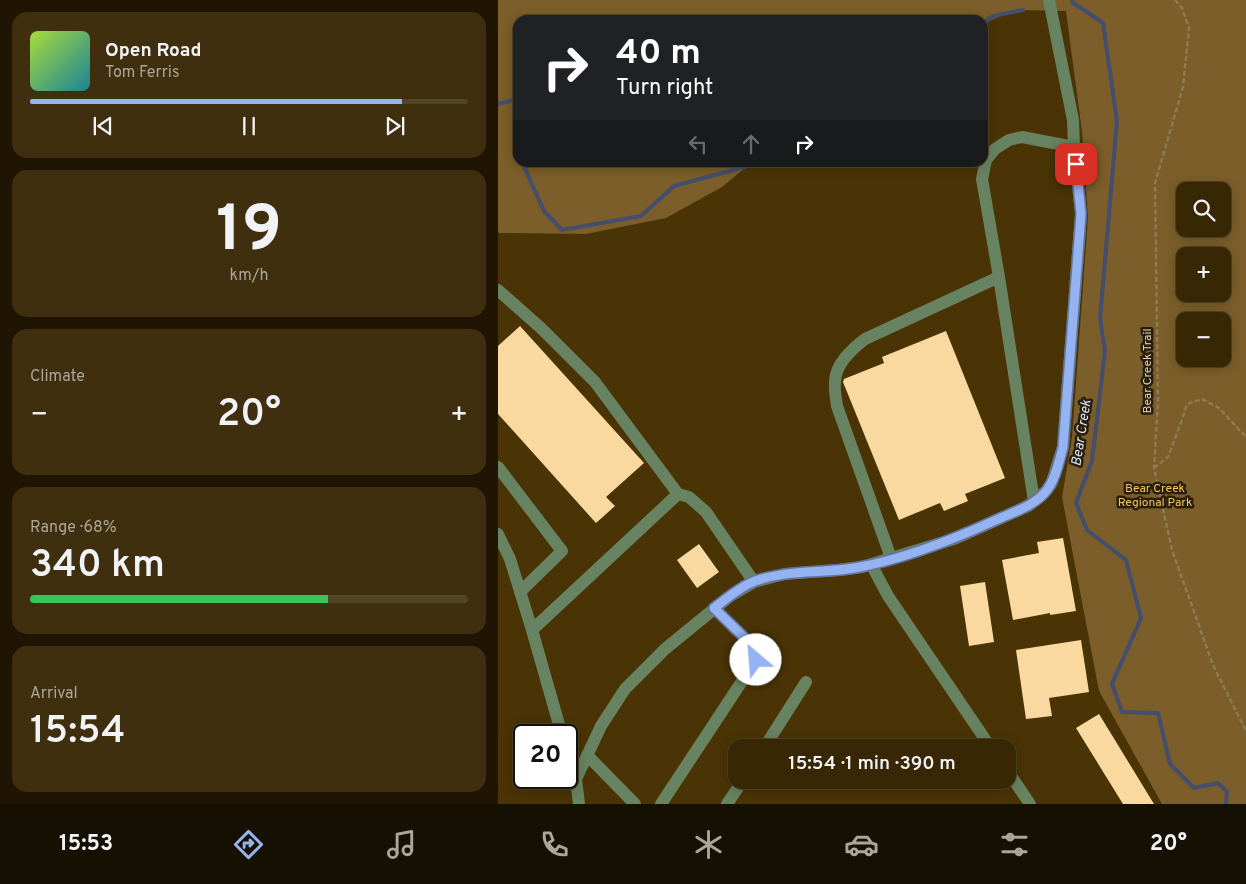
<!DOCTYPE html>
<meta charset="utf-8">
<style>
:root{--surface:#382704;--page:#3f2f0e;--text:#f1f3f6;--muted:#aba59a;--line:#524426;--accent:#95b2f1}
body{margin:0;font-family:Overpass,sans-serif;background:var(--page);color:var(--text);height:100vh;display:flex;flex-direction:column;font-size:19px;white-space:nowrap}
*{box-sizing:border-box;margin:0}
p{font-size:16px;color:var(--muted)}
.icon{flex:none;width:28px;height:28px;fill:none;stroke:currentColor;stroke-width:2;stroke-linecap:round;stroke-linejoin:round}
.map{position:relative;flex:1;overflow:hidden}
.sheet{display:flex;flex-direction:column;gap:12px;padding:12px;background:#1f1502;width:498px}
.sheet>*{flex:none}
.guide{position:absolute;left:15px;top:15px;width:475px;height:152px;border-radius:15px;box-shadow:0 2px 12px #0003,0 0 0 1px var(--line);background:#202124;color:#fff;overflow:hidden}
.buttons{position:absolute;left:678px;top:182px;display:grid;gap:10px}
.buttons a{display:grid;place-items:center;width:55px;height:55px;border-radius:10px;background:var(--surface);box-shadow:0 2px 12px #0003,0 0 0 1px var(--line);font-size:25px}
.speed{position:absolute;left:15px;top:724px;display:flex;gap:10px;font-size:25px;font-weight:700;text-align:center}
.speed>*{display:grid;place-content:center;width:65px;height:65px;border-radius:50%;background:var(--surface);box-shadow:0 2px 12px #0003,0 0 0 1px var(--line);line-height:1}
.speed .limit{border:2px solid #111;border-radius:8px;background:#fff;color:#111}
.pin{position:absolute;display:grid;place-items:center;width:42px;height:42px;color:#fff;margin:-21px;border-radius:10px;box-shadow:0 2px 8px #0006}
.me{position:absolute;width:55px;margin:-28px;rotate:333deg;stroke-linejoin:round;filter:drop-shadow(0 0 4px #0008)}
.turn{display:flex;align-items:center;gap:18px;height:105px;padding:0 20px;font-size:22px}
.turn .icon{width:65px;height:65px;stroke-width:2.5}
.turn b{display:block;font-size:35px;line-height:42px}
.lanes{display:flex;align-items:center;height:48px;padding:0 20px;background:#0003;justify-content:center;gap:25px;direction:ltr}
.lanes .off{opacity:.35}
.big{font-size:38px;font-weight:600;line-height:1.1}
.sheet .tile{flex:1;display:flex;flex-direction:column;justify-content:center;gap:8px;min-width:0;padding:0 18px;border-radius:15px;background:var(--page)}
.sheet .dial{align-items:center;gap:0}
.dial b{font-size:65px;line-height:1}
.song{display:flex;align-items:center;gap:15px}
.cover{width:60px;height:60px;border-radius:8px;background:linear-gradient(135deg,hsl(80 70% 55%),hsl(190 70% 35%))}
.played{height:5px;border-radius:2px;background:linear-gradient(90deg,var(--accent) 85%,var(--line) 85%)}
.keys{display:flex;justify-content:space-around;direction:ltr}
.heat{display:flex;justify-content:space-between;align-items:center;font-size:28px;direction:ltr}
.charge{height:8px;border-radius:4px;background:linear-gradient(90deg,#34c759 68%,var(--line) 0)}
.trip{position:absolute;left:230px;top:739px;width:288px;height:50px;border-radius:15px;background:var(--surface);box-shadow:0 2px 12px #0003,0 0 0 1px var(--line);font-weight:600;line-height:50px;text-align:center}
.dock{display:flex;height:80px;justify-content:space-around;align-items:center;background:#161002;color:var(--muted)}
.dock .icon{width:35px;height:35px}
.dock .on{color:var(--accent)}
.dock b{font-size:22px;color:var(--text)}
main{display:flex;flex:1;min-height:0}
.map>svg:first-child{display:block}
.green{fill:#7b5e29;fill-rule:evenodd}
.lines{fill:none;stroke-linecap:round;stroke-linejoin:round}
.stream{stroke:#444e6e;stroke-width:4}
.building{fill:#fad9a1}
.path{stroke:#8d7a57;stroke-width:2.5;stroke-dasharray:5 2.5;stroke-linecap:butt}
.minor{stroke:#678361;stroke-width:12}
.route-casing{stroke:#61749d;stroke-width:12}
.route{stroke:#95b2f1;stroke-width:9}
.labels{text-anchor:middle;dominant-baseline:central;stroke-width:5;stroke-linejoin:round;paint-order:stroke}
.street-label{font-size:12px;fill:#e1d3bd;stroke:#281e0c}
.park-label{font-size:12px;fill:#fbc462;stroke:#281e0c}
.water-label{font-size:14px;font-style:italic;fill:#d8e5fa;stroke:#281e0c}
</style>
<main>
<section class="sheet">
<div class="tile">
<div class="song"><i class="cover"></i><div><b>Open Road</b><p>Tom Ferris</p></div></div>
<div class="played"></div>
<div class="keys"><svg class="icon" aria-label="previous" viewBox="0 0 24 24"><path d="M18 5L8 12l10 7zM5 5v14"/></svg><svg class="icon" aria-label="pause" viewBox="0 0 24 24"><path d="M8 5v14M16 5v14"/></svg><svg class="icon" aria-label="next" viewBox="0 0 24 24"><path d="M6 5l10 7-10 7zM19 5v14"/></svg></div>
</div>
<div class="tile dial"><b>19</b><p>km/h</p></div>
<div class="tile"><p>Climate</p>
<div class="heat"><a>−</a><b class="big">20°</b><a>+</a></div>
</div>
<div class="tile"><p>Range · 68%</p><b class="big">340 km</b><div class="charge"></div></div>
<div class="tile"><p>Arrival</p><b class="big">15:54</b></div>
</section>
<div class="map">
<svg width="749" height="804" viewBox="0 0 749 804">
<rect width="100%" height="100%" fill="#4a3406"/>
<path class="green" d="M0 0H748V804H664L601 691 564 497 574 438 590 217 584 132 568 11 516 10 485 24V20H20V162L253 163 224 187 168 218 88 234 1 233 0 231ZM686 191H724V229H686ZM686 256H724V294H686ZM686 321H724V359H686Z"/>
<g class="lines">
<path class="stream" d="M574 2 605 23 619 121 602 319 607 351 594 461 578 503 589 530 628 560 643 618 614 684 624 712 660 713 672 764 696 788 720 783 729 792 728 804
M485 23 495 16 525 10
M0 104 20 99
M24 162 46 211 64 230 143 216 176 186 250 166 254 162"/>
</g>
<path class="building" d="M22 326 146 463 108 497 117 506 98 523 0 414V346Z
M448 331 507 478 467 494 470 501 446 511 442 503 401 520 345 382 346 379 386 363 384 357Z
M565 538 578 611 552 615V613L515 620 504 560 541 553 539 542Z
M201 544 221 572 199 588 179 560Z
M487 582 496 642 471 646 462 586Z
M583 640 591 692 551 698 554 716 528 719 518 650Z
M601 714 656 804H625L578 728Z"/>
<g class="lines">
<path class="path" d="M677 0 684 8 691 28 685 87 657 183 660 402 656 468 674 550 715 665 749 733
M656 468 670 457 684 420 689 404 704 399 721 408 749 438"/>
<path class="minor" d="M501 277 484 179 488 160 497 149 511 140 524 137 576 147
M0 290 44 329 97 382 180 494
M0 467 64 551 22 592
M0 534 12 559 34 630
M393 558 339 406C338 398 336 390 337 382 337 364 354 349 367 339L501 277 536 501
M373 564 390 596 493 748
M64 735 34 630 180 494 191 497 208 512 256 582
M266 748 308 682
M69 752 78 779
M89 755 137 804
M509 770 532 804
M81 804 78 779 103 726 127 689 167 649 232 596 256 582 286 574 341 570 364 567 456 539 530 506 541 497 548 491 554 482 565 447 583 214 576 147 575 120 551 0
M163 804 258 660V653L256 647 216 608
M229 804 245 780"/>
</g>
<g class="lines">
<defs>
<path id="route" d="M258 660V653L256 647 216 608C228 599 243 586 257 581 291 569 327 574 362 567 409 558 454 540 498 520 515 512 537 506 549 490 558 478 561 461 565 447L583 214 578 164"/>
</defs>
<use href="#route" class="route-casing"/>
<use href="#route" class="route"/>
</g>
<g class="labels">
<g class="street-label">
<text transform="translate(650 371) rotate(-90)">Bear Creek Trail</text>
</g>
<g class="park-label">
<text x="657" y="489">Bear Creek<tspan x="657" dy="14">Regional Park</tspan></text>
</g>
<g class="water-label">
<text transform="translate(584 433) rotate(-81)">Bear Creek</text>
</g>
</g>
</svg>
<div class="buttons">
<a><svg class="icon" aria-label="search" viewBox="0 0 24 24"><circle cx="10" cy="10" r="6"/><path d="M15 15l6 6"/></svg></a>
<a>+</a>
<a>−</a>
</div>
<div class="speed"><div class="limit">20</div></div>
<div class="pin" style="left:578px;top:164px;background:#d93025"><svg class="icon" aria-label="arrive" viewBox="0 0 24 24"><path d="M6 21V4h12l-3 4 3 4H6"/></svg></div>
<svg class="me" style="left:258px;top:660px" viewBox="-20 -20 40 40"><circle r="19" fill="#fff"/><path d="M0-13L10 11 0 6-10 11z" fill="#95b2f1"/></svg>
<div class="trip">15:54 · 1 min · 390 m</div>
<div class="guide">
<div class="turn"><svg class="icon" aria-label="right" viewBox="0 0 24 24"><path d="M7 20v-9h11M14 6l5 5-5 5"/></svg><div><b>40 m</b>Turn right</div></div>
<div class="lanes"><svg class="icon off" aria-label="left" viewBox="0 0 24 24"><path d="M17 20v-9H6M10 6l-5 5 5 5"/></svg><svg class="icon off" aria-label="ahead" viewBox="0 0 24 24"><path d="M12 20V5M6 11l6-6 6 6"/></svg><svg class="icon" aria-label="right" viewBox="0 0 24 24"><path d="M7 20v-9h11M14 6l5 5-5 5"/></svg></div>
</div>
</div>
</main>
<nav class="dock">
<b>15:53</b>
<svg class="icon on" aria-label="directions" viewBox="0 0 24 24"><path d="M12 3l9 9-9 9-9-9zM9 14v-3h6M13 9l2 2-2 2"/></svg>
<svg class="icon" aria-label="music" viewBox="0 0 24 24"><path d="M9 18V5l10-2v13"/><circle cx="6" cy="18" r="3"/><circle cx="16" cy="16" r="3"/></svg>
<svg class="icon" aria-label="phone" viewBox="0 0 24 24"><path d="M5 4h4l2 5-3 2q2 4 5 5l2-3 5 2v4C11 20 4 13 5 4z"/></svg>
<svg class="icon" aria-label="climate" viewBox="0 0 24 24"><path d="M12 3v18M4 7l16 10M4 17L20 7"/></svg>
<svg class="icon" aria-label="car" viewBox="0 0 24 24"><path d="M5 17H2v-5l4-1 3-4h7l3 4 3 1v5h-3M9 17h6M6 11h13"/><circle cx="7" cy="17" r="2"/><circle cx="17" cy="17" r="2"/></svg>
<svg class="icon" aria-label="filters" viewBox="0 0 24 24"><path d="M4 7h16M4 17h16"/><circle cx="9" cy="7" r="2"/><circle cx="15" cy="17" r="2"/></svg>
<b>20°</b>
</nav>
